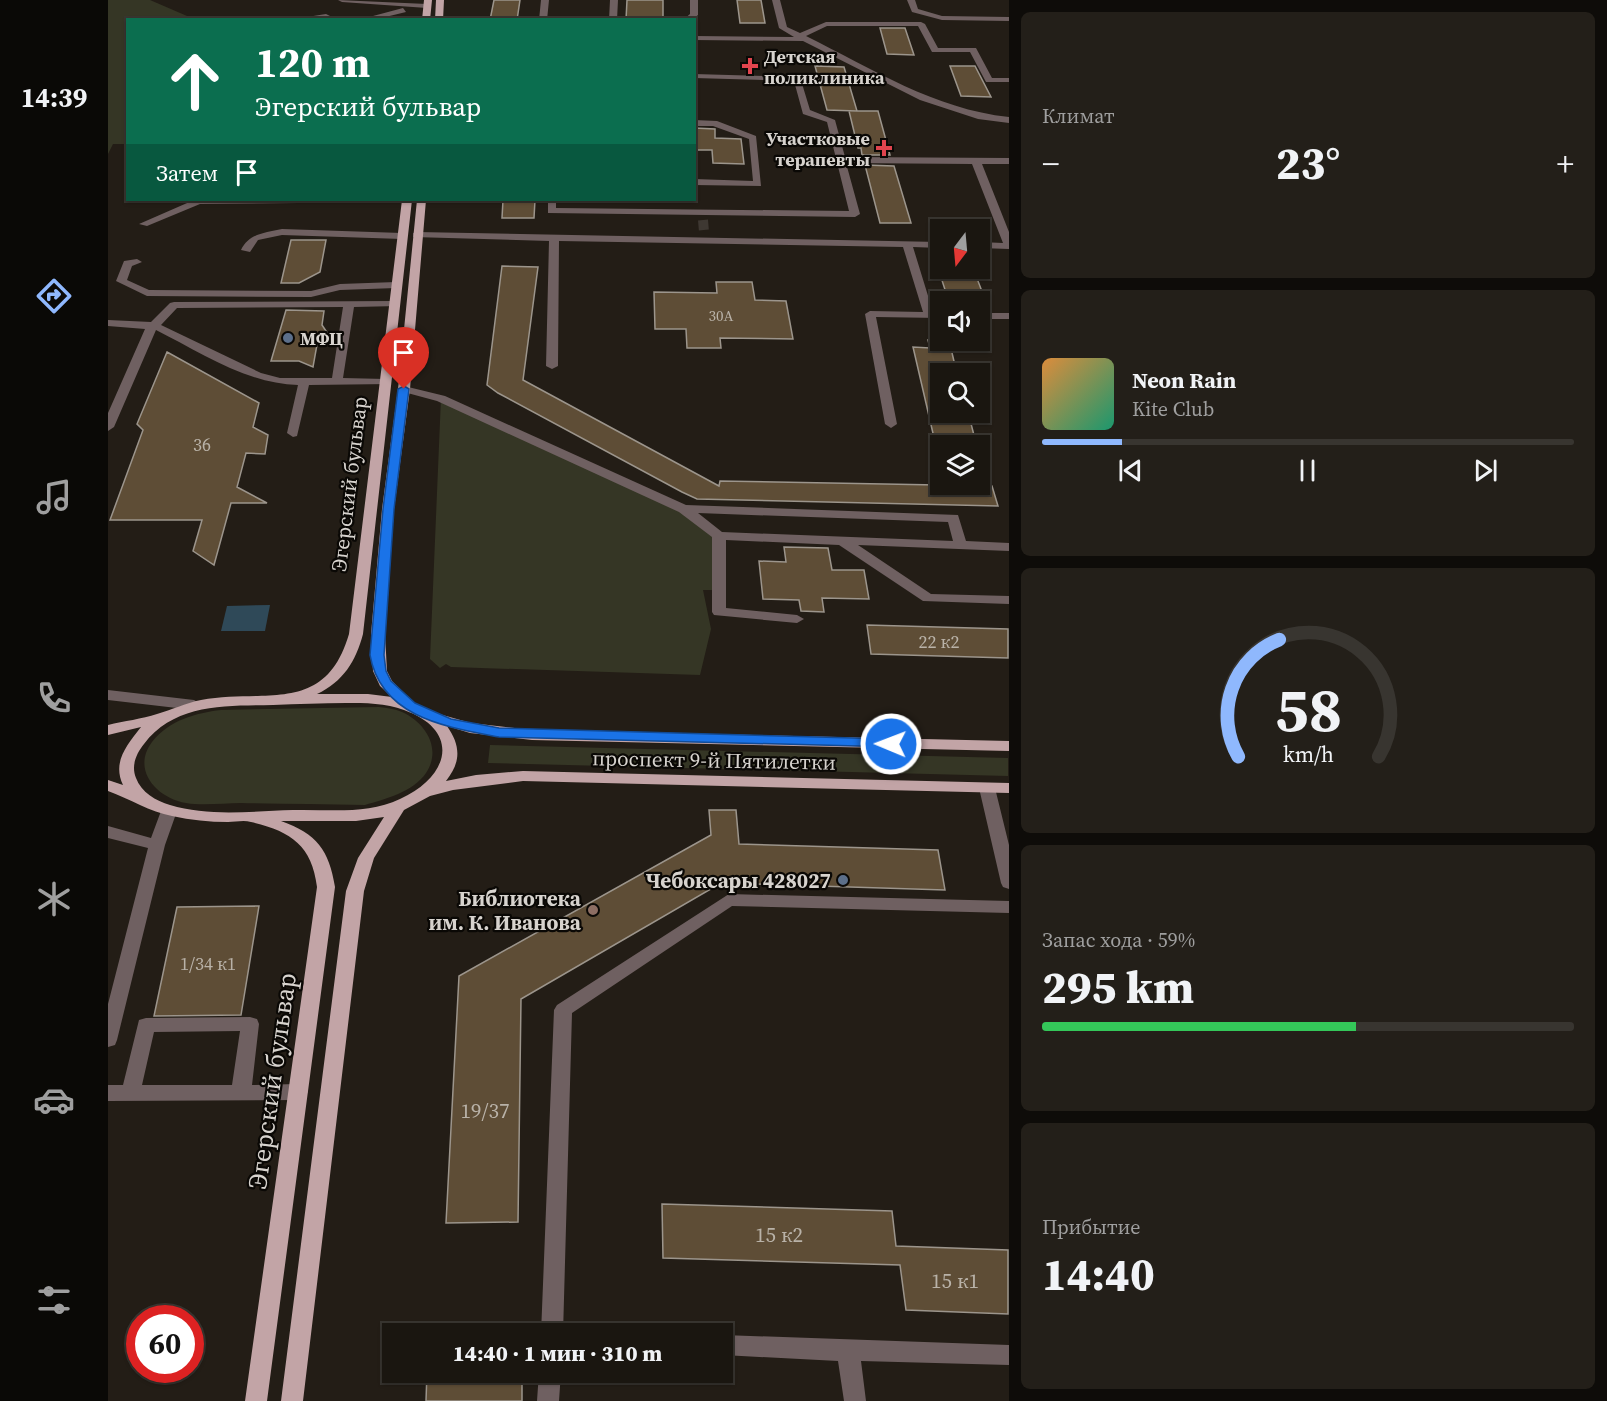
<!DOCTYPE html>
<html lang="ru">
<meta charset="utf-8">
<style>
:root{--surface:#1a1610;--page:#231f19;--text:#f1f3f6;--muted:#9f9f9f;--line:#383530;--accent:#8fb8fd}
body{margin:0;font-family:"Source Serif 4",serif;background:var(--page);color:var(--text);height:100vh;display:flex;flex-direction:column;font-size:22px;white-space:nowrap}
*{box-sizing:border-box;margin:0}
p{font-size:20px;color:var(--muted)}
.icon{flex:none;width:33px;height:33px;fill:none;stroke:currentColor;stroke-width:2;stroke-linecap:round;stroke-linejoin:round}
.map{position:relative;flex:1;overflow:hidden}
.side{display:flex;flex-direction:column;gap:12px;padding:12px;background:#0e0c09;width:598px}
.side>*{flex:none}
.banner{position:absolute;left:18px;top:18px;width:570px;height:183px;border-radius:0px;box-shadow:0 2px 4px #0004,0 0 0 2px var(--line);background:#0b6e4f;color:#fff;overflow:hidden}
.needle{width:39px;rotate:196deg}
.controls{position:absolute;left:822px;top:219px;display:grid;gap:12px}
.controls a{display:grid;place-items:center;width:60px;height:60px;border-radius:0px;background:var(--surface);box-shadow:0 2px 4px #0004,0 0 0 2px var(--line);font-size:30px}
.speed{position:absolute;left:18px;top:1305px;display:flex;gap:12px;font-size:30px;font-weight:700;text-align:center}
.speed>*{display:grid;place-content:center;width:78px;height:78px;border-radius:50%;background:var(--surface);box-shadow:0 2px 4px #0004,0 0 0 2px var(--line);line-height:1}
.speed .limit{border:9px solid #d22;background:#fff;color:#111}
.pin{position:absolute;display:grid;place-items:center;width:51px;height:51px;color:#fff;margin:-62px -26px;border-radius:50% 50% 50% 0;rotate:-45deg;box-shadow:0 0 6px #0007}
.pin .icon{rotate:45deg}
.me{position:absolute;width:66px;margin:-33px;rotate:271deg;stroke-linejoin:round;filter:drop-shadow(0 0 4px #0008)}
.turn{display:flex;align-items:center;gap:21px;height:126px;padding:0 30px;font-size:27px}
.turn .icon{width:78px;height:78px;stroke-width:2.5}
.turn b{display:block;font-size:42px;line-height:51px}
.then{display:flex;align-items:center;height:57px;padding:0 30px;background:#0003;gap:12px;font-size:22px}
.big{font-size:45px;font-weight:800;line-height:1.1}
.side .widget{flex:1;display:flex;flex-direction:column;justify-content:center;gap:9px;min-width:0;padding:0 21px;border-radius:9px;background:var(--page)}
.side .dial{align-items:center;gap:0}
.dial svg{height:156px;overflow:visible;fill:none;stroke:var(--line);stroke-width:7;stroke-linecap:round;text-anchor:middle}
.dial text{fill:var(--text);stroke:none}
.song{display:flex;align-items:center;gap:18px}
.cover{width:72px;height:72px;border-radius:9px;background:linear-gradient(135deg,hsl(30 70% 55%),hsl(160 70% 35%))}
.played{height:6px;border-radius:3px;background:linear-gradient(90deg,var(--accent) 15%,var(--line) 15%)}
.keys{display:flex;justify-content:space-around;direction:ltr}
.heat{display:flex;justify-content:space-between;align-items:center;font-size:33px;direction:ltr}
.charge{height:9px;border-radius:4px;background:linear-gradient(90deg,#34c759 59%,var(--line) 0)}
.trip{position:absolute;left:274px;top:1323px;width:351px;height:60px;border-radius:0px;background:var(--surface);box-shadow:0 2px 4px #0004,0 0 0 2px var(--line);font-weight:800;line-height:60px;text-align:center}
main{display:flex;flex:1;min-height:0}
.tabs{display:flex;flex-direction:column;width:108px;justify-content:space-around;align-items:center;background:#0a0906;color:var(--muted)}
.tabs .icon{width:42px;height:42px}
.tabs .active{color:var(--accent)}
.tabs b{font-size:27px;color:var(--text)}
.map>svg:first-child{display:block}
.green{fill:#353625}
.water{fill:#2f4958}
.building{fill:#5e4d36;stroke:#9c958c;stroke-width:1.5}
.lines{fill:none;stroke-linecap:round;stroke-linejoin:round}
.minor-tunnel{stroke:#3e3832;stroke-width:10;stroke-dasharray:10 5;stroke-linecap:butt}
.minor{fill:#6f6061;fill-rule:evenodd}
.major{fill:#c2a4a6;fill-rule:evenodd}
.route{fill:#1a73e8;stroke:#114b97;stroke-width:1.5}
.health-dot{fill:#e0444e;stroke:#0a0805;stroke-width:2}
.service-dot{fill:#5c6f8a;stroke:#0a0805;stroke-width:2}
.education-dot{fill:#8d6e63;stroke:#0a0805;stroke-width:2}
.labels{text-anchor:middle;dominant-baseline:central;stroke-width:4.5;stroke-linejoin:round;paint-order:stroke}
.far-number-label{font-size:15px;fill:#b9b2a8}
.far-poi-label{font-size:18px;font-weight:bold;fill:#d7d3ce;stroke:#0a0805;text-anchor:start}
.number-label{font-size:18px;fill:#b9b2a8}
.street-label{font-size:21px;fill:#d7d3ce;stroke:#0a0805}
.poi-label{font-size:21px;font-weight:bold;fill:#d7d3ce;stroke:#0a0805;text-anchor:end}
.near-number-label{font-size:21px;fill:#b9b2a8}
.near-street-label{font-size:26px;fill:#d7d3ce;stroke:#0a0805}
</style>
<main>
<nav class="tabs">
<b>14:39</b>
<svg class="icon active" aria-label="directions" viewBox="0 0 24 24"><path d="M12 3l9 9-9 9-9-9zM9 14v-3h6M13 9l2 2-2 2"/></svg>
<svg class="icon" aria-label="music" viewBox="0 0 24 24"><path d="M9 18V5l10-2v13"/><circle cx="6" cy="18" r="3"/><circle cx="16" cy="16" r="3"/></svg>
<svg class="icon" aria-label="phone" viewBox="0 0 24 24"><path d="M5 4h4l2 5-3 2q2 4 5 5l2-3 5 2v4C11 20 4 13 5 4z"/></svg>
<svg class="icon" aria-label="climate" viewBox="0 0 24 24"><path d="M12 3v18M4 7l16 10M4 17L20 7"/></svg>
<svg class="icon" aria-label="car" viewBox="0 0 24 24"><path d="M5 17H2v-5l4-1 3-4h7l3 4 3 1v5h-3M9 17h6M6 11h13"/><circle cx="7" cy="17" r="2"/><circle cx="17" cy="17" r="2"/></svg>
<svg class="icon" aria-label="filters" viewBox="0 0 24 24"><path d="M4 7h16M4 17h16"/><circle cx="9" cy="7" r="2"/><circle cx="15" cy="17" r="2"/></svg>
</nav>
<div class="map">
<svg width="901" height="1401" viewBox="0 0 901 1401">
<rect width="100%" height="100%" fill="#231d16"/>
<path class="green" d="M0 0H42L86 19 20 20 19 144H5L0 154Z
M333 398 576 509 611 536V590H595L603 629 592 675 343 667 338 664 332 668 322 659Z
M271 707C279 708 287 709 294 712 318 723 334 749 318 773 305 792 277 799 257 805 215 804 174 804 133 803 116 803 95 806 78 803 49 798 23 770 44 742 61 720 88 713 113 710Z
M382 745 900 758V776L380 763Z"/>
<path class="water" d="M162 605 157 631H113L119 606Z"/>
<path class="building" d="M386 0H412L409 20H382Z
M519 0H555V20H518Z
M629 0H653L657 23H632Z
M772 28H797L806 55 779 54Z
M707 66 736 67 749 111 719 110Z
M842 66H867L883 97 853 96Z
M741 111H770L782 155H754L753 148H750Z
M586 128 607 129V138L633 139 636 164 605 163 604 150H586Z
M757 165 786 166 803 223H772Z
M395 200H427L426 218H394Z
M183 240H218L212 272 191 283H173Z
M394 266 430 267 415 380 611 486 612 481 884 486 890 506 589 499 574 492 390 393 379 385Z
M830 268H865L878 302H841Z
M608 282H644L647 300 678 301 685 339 612 338 613 348H579L578 329H547L546 292 609 293Z
M178 310 216 311 214 325 222 337 210 339 205 367 191 361H163Z
M820 340H841L849 374H832V412H860L868 443 827 442 805 347 822 348Z
M59 352 151 403 145 427 160 435 157 454 138 453 129 487 159 503H123L106 565 85 551 94 520H2L35 430 29 424Z
M676 547 720 548 724 570H756L761 599 714 598 716 612 693 611 691 600 655 599 651 561 678 562Z
M759 625 900 629V658L763 654Z
M601 810H628L631 844 830 850 837 890 613 883 413 999 410 1222 338 1223 351 976 603 835Z
M151 906 133 1015 46 1016 69 907Z
M554 1204 784 1211 788 1246 900 1250V1314L798 1310 792 1265 555 1258Z
M319 1372H414V1401H318Z"/>
<g class="lines">
<path class="minor-tunnel" d="M595 220 596 232"/>
<path class="minor" d="M230 0 319 4 323 6 319 8 234 2Z
M433 0H441L439 20H431Z
M502 0H510L509 20H501Z
M582 0H590V15L584 20H575L582 14Z
M664 0H672L679 27 692 33 718 22H813L817 24 830 48H868L884 78H901V82H878L862 52H824L810 26H719L698 36C765 69 826 109 901 117V123L870 119 812 100 695 41 586 40V36L686 37 671 28Z
M799 0H807L810 9 834 16 901 17V21L834 20 804 12Z
M295 8 298 12 265 20H250Z
M218 14 222 16 221 20 203 19 199 17Z
M586 74 692 77 702 110 727 120 737 157 901 158V164H874L901 232V249L872 248V242L895 243 864 164 738 163 752 214 747 217 440 213V200H448V208L741 211 719 122 695 114 686 81 586 78Z
M586 120 609 121 648 136 653 186 586 185V179L645 181 641 139 605 126H586Z
M86 200H195L190 203 92 204 39 226 31 224Z
M174 229 294 233 299 236 294 239 174 235 150 240 142 252 133 250C141 233 157 233 174 229Z
M309 232 832 242V248L805 247 825 312H832V318L768 317 789 424 783 428 777 424 757 314 762 311 815 312 795 247 451 241 450 366 444 369 438 366 441 241 305 237V233Z
M29 259 34 262 24 266 19 280 41 290 203 291 232 284 288 282 293 285 288 288 232 290 203 297 39 296 8 281 16 261Z
M287 301 291 302V306L246 307 235 378 278 379 282 380V384L201 385 189 436 185 437 179 433 190 385C139 384 92 352 48 330L6 427 0 431V413L37 329 0 326V320L43 322 62 303 66 302ZM235 307 224 378H172L153 373 53 325 69 308Z
M872 313H901V319H872Z
M296 386 337 396 578 505 850 515 858 541 901 543V551L750 545 823 594 901 596V604L815 601 731 545 618 540V608L689 615 696 619 689 623 606 615 604 612V537L571 512 329 401 292 391V387ZM590 513 840 522 845 541 614 532Z
M0 690 86 700 94 705 86 710 0 700Z
M879 783 885 784 887 788 901 845V889L895 887 893 883 871 788 873 784Z
M61 806 67 807 69 811 57 845 9 1040 7 1045 0 1047V1004L40 848 0 838V826L43 838 53 811 55 807Z
M621 894 901 901V913L624 906 464 1013 455 1334H433L446 1010 449 1005Z
M142 1017 149 1019 151 1024 144 1085 190 1084 197 1087 200 1092 197 1097 190 1100 0 1101V1085H15L31 1020 38 1018ZM132 1031 124 1085H34L46 1032Z
M615 1335 901 1345V1365L753 1361 758 1401H736L730 1361 615 1355Z
M431 1372H453L451 1401H429Z"/>
<path class="major" d="M316 0H324L322 20H314Z
M328 0H336L335 20H327Z
M294 200H304L255 634C248 661 235 682 209 694H260L284 697 272 686 265 671 263 634 274 509 290 389 309 200H318L302 389 286 509 277 634 279 671 284 681 307 704 324 712 363 723 424 730 901 741V751L424 740 362 733 339 726C353 746 353 762 338 781L368 775 415 771 901 783V793L415 781 345 790 322 796 296 810 266 858 256 891 195 1401H173L238 891 250 858 276 817 248 821H173C209 834 221 850 227 887L159 1401H137L209 887C204 845 182 831 143 822 136 820 127 822 120 822 101 822 83 820 64 816 42 812 22 799 0 791V780L15 785C4 762 19 745 33 727L0 735V725C16 721 34 719 49 714 64 710 77 703 93 700 157 688 217 716 241 634ZM238 703C257 703 278 703 296 710 354 731 341 777 292 799 259 815 221 809 185 810 145 811 101 817 62 805 48 801 33 792 28 778 23 766 28 754 36 744 67 703 118 706 165 705 189 704 214 703 238 703Z"/>
</g>
<path class="route" d="M296 386 301 389 286 509 276 655 278 671 283 681 307 703 343 719 391 728 783 739 788 741 790 744 788 747 391 737C339 727 273 718 262 655L275 509 290 389Z"/>
<g class="health-dot">
<path d="M639 57h6v6h6v6h-6v6h-6v-6h-6v-6h6z"/>
<path d="M773 139h6v6h6v6h-6v6h-6v-6h-6v-6h6z"/>
</g>
<g class="service-dot">
<circle cx="180" cy="338" r="6"/>
<circle cx="735" cy="880" r="6"/>
</g>
<circle class="education-dot" cx="485" cy="910" r="6"/>
<g class="labels">
<g class="far-number-label">
<text x="613" y="315">30А</text>
</g>
<g class="far-poi-label">
<text x="656" y="56">Детская<tspan x="656" dy="21">поликлиника</tspan></text>
<text x="762" y="138" text-anchor="end">Участковые<tspan x="762" dy="21">терапевты</tspan></text>
<text x="192" y="338">МФЦ</text>
</g>
<g class="number-label">
<text x="94" y="444">36</text>
<text x="831" y="641">22 к2</text>
<text x="100" y="963">1/34 к1</text>
</g>
<g class="street-label">
<text transform="translate(241 484) rotate(-83)">Эгерский бульвар</text>
<text transform="translate(606 760) rotate(1)">проспект 9-й Пятилетки</text>
</g>
<g class="poi-label">
<text x="723" y="880">Чебоксары 428027</text>
<text x="473" y="898">Библиотека<tspan x="473" dy="24">им. К. Иванова</tspan></text>
</g>
<g class="near-number-label">
<text x="377" y="1110">19/37</text>
<text x="671" y="1234">15 к2</text>
<text x="847" y="1280">15 к1</text>
</g>
<g class="near-street-label">
<text transform="translate(164 1081) rotate(-82)">Эгерский бульвар</text>
</g>
</g>
</svg>
<div class="controls">
<a><svg class="needle" viewBox="-14 -14 28 28"><path d="M0-13l5 13h-10z" fill="#e53935"/><path d="M0 13l5-13h-10z" fill="#9f9f9f"/></svg></a>
<a><svg class="icon" aria-label="sound" viewBox="0 0 24 24"><path d="M4 9h4l5-4v14l-5-4H4zM17 9q2 3 0 6"/></svg></a>
<a><svg class="icon" aria-label="search" viewBox="0 0 24 24"><circle cx="10" cy="10" r="6"/><path d="M15 15l6 6"/></svg></a>
<a><svg class="icon" aria-label="layers" viewBox="0 0 24 24"><path d="M12 4l9 5-9 5-9-5zM3 14l9 5 9-5"/></svg></a>
</div>
<div class="speed"><div class="limit">60</div></div>
<div class="pin" style="left:296px;top:389px;background:#d93025"><svg class="icon" aria-label="arrive" viewBox="0 0 24 24"><path d="M6 21V4h12l-3 4 3 4H6"/></svg></div>
<svg class="me" style="left:783px;top:744px" viewBox="-20 -20 40 40"><circle r="17" fill="#1a73e8" stroke="#fff" stroke-width="3"/><path d="M0-11L8 9 0 5-8 9z" fill="#fff"/></svg>
<div class="trip">14:40 · 1 мин · 310 m</div>
<div class="banner">
<div class="turn"><svg class="icon" aria-label="ahead" viewBox="0 0 24 24"><path d="M12 20V5M6 11l6-6 6 6"/></svg><div><b>120 m</b>Эгерский бульвар</div></div>
<div class="then">Затем<svg class="icon" aria-label="arrive" viewBox="0 0 24 24"><path d="M6 21V4h12l-3 4 3 4H6"/></svg></div>
</div>
</div>
<section class="side">
<div class="widget"><p>Климат</p>
<div class="heat"><a>−</a><b class="big">23°</b><a>+</a></div>
</div>
<div class="widget">
<div class="song"><i class="cover"></i><div><b>Neon Rain</b><p>Kite Club</p></div></div>
<div class="played"></div>
<div class="keys"><svg class="icon" aria-label="previous" viewBox="0 0 24 24"><path d="M18 5L8 12l10 7zM5 5v14"/></svg><svg class="icon" aria-label="pause" viewBox="0 0 24 24"><path d="M8 5v14M16 5v14"/></svg><svg class="icon" aria-label="next" viewBox="0 0 24 24"><path d="M6 5l10 7-10 7zM19 5v14"/></svg></div>
</div>
<div class="widget dial"><svg viewBox="0 0 100 80">
<path d="M14 69A42 42 0 1 1 86 69"/>
<path d="M14 69A42 42 0 0 1 35 9" stroke="#8fb8fd"/>
<text x="50" y="56" font-size="32" font-weight="700">58</text>
<text x="50" y="72" font-size="11">km/h</text>
</svg></div>
<div class="widget"><p>Запас хода · 59%</p><b class="big">295 km</b><div class="charge"></div></div>
<div class="widget"><p>Прибытие</p><b class="big">14:40</b></div>
</section>
</main>
